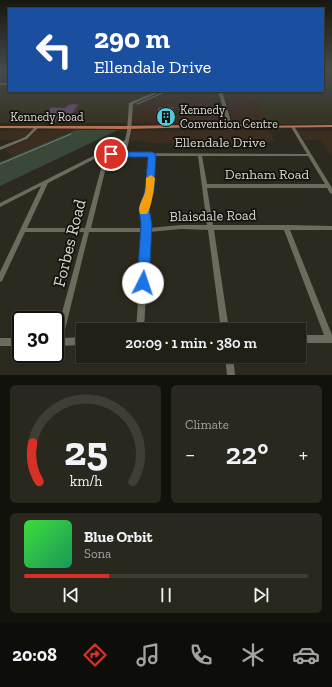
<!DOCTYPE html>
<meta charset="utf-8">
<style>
:root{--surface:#212016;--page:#29281f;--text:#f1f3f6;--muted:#a2a3a1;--line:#3e3e35;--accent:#d93025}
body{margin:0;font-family:"Zilla Slab",serif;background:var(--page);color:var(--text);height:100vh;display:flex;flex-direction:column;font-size:15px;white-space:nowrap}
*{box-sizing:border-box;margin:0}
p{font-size:13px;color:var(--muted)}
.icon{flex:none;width:22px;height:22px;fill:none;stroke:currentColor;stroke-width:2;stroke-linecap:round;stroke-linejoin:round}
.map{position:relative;height:375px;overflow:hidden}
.drawer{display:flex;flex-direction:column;gap:10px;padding:10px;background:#12120c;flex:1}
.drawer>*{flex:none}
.banner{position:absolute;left:8px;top:8px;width:316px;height:84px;border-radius:0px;box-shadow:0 1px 3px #0004,0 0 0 1px var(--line);background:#1a4fa0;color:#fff;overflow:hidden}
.speed{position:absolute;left:12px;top:311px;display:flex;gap:8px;font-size:20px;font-weight:700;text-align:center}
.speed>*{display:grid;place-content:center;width:52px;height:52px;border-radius:50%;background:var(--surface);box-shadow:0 1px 3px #0004,0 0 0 1px var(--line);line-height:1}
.speed .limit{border:2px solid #111;border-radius:6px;background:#fff;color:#111}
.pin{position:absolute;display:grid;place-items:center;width:34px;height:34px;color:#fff;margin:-17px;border:2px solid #fff;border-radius:50%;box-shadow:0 1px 4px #0007}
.me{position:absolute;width:44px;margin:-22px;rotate:4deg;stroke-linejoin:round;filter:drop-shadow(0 0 3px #0008)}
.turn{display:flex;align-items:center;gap:14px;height:84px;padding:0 20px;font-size:18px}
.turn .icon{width:52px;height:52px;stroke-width:2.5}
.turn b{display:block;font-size:28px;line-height:34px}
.big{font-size:30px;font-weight:600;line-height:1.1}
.drawer .widget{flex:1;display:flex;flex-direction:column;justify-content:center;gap:6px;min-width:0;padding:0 14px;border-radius:6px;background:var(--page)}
.drawer .dial{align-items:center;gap:0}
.dial svg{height:104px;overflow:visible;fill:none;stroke:var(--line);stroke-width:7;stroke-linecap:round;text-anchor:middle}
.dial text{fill:var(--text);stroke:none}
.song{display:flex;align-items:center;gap:12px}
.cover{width:48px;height:48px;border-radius:6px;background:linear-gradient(135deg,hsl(120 70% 55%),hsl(150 70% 35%))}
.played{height:4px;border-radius:2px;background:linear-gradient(90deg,var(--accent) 30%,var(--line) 30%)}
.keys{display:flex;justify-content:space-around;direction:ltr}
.heat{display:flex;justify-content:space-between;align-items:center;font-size:22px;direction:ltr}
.drawer .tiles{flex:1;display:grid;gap:10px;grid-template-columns:1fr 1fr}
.widget:last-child{grid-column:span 2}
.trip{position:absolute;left:76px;top:323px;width:230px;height:40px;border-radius:0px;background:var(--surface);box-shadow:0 1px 3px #0004,0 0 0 1px var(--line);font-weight:600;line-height:40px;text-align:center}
.menu{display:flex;height:64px;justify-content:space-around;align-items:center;background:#0d0d09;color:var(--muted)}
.menu .icon{width:28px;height:28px}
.menu .on{color:var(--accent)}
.menu b{font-size:18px;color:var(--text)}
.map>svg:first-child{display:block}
.commercial{fill:#3c2d21}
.built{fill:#363322}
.green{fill:#3a4837}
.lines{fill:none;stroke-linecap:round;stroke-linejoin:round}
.stream{stroke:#6c878b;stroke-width:1}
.minor{fill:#6d6b5e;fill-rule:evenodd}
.major{fill:#b97053;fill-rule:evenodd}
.wall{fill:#544358}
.shaded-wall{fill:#453747}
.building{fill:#624e66;stroke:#453747}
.route{fill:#1a73e8;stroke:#114b97}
.slow{fill:#f59e0b}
.labels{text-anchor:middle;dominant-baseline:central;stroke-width:3.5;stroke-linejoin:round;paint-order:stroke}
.far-poi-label{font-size:12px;fill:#d9d8d1;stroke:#13120d;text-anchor:start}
.far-street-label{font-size:12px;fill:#d9d8d1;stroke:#13120d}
.street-label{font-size:14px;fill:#d9d8d1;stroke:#13120d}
.near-street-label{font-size:17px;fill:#d9d8d1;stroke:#13120d}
</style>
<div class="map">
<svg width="332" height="375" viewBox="0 0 332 375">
<rect width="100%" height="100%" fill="#2c2a1e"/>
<path class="commercial" d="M183 98H217L225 124 131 123 134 107 154 100H183Z
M225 98 256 99 268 124 234 123Z
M31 130 24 137 16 140H0V131Z
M76 130 12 157 5 149 26 141 37 131Z
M269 130 275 142 147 143V142L130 141 132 131Z
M298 131H332V155L321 140H304Z"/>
<path class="built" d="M0 71H9V91H323V71H327L332 75V124H268L256 99 183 98V101L154 100 135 107 131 123H0Z"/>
<path class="green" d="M76 130H118L0 186V162Z"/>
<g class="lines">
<path class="stream" d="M137 104 167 91
M0 164 71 134"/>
<path class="minor" d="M0 83H9V85H0Z
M157 91H162L133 104 131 131 126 153 307 154 291 127 293 126H294L332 188V194L330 193 327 188H207L213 225H288L332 226V230H290L332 335V343H299V335H324L284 230H214L229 330H221L208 230 181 229 149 232 144 330H136L143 232H89L63 338 83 337V345L56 346H55V338L84 232H25L2 281 0 282V272L41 186 0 207V203L125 140 127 131 129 103ZM124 143 121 153 107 152ZM104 154H105L85 228H27L48 183ZM109 155 150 156 147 191 141 208 143 228H91ZM154 156H198L207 225H181L149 228 147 208 153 191ZM202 156H308L325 184H207Z
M218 91H222L233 129 232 130H230L229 129Z
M36 126H37L39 127 27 139 0 150V147L25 137Z
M0 338H21V346H0Z
M225 356H233L235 375H227Z"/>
<path class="major" d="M248 124 255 126 332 125V127L255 128 248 126 124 129 0 128V126H124Z"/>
</g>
<path class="wall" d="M78 104V107L73 117H63L60 122H51L50 119 51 118H47L46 115Z
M173 107V120H158V116Z"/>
<path class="shaded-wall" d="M78 104V107L73 117 72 114Z
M62 114 63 117 60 122 59 119Z"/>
<path class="building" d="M70 104H78L72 114H62L59 119H50L53 115H46L51 107 65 108Z
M173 107V116H158V108Z"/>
<linearGradient id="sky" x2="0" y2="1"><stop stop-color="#181710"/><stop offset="0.57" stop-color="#454a4c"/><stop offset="1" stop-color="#454a4c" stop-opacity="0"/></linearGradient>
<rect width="332" height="123" fill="url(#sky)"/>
<path class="route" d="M108 152H152L156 154 154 191 149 208 152 225 149 283 147 287 143 289 139 287 137 283 141 225 139 208 145 191 148 157H111L108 156Z"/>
<path class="slow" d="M151 175 155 178C154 188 152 206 147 214H140C137 206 143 200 145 192 146 187 146 183 146 178Z"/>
<defs>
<symbol id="building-disc" viewBox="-11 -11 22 22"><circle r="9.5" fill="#51ccd4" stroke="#13120d"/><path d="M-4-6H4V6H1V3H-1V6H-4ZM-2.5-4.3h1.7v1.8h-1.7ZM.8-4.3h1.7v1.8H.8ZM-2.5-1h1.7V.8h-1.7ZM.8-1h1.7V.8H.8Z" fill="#111"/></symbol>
</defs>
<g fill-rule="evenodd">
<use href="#building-disc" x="155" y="106" width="22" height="22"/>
</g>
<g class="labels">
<g class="far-poi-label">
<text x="180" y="110">Kennedy<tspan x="180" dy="14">Convention Centre</tspan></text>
</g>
<g class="far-street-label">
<text x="47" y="117">Kennedy Road</text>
</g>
<g class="street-label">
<text x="220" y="142">Ellendale Drive</text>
<text x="267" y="174">Denham Road</text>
<text transform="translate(213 216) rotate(-1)">Blaisdale Road</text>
</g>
<g class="near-street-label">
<text transform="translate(69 243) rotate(-76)">Forbes Road</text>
</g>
</g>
</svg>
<div class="speed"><div class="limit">30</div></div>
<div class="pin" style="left:111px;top:154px;background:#d93025"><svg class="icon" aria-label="arrive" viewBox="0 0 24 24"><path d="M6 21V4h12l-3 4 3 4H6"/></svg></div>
<svg class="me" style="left:143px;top:283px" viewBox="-20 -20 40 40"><circle r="19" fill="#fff"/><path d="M0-13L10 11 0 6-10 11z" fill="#1a73e8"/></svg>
<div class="trip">20:09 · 1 min · 380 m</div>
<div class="banner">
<div class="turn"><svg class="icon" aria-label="left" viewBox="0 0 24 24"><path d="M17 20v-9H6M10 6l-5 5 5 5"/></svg><div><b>290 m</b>Ellendale Drive</div></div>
</div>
</div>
<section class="drawer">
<div class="tiles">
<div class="widget dial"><svg viewBox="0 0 100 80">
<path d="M14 69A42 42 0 1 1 86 69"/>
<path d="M14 69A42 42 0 0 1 9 39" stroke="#d93025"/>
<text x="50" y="56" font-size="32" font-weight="700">25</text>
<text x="50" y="72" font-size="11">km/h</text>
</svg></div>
<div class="widget"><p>Climate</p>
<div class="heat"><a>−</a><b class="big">22°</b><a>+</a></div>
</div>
<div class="widget">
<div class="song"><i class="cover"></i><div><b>Blue Orbit</b><p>Sona</p></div></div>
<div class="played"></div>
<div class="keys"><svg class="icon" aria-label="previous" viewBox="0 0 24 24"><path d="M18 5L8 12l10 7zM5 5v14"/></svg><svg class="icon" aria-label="pause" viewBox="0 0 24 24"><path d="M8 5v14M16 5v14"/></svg><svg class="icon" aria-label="next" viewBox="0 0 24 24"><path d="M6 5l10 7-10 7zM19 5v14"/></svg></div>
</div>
</div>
</section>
<nav class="menu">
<b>20:08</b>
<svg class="icon on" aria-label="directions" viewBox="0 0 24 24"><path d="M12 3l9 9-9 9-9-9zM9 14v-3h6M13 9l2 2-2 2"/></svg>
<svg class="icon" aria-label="music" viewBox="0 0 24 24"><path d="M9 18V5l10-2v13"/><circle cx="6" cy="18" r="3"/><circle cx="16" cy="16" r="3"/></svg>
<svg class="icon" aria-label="phone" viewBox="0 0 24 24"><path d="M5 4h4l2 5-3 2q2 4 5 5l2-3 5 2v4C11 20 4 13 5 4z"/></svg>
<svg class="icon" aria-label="climate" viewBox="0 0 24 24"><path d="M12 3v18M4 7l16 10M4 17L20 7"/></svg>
<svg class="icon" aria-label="car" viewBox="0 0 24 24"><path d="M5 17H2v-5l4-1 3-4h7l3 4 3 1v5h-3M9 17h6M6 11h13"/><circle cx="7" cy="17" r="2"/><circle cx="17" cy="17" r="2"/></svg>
</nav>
